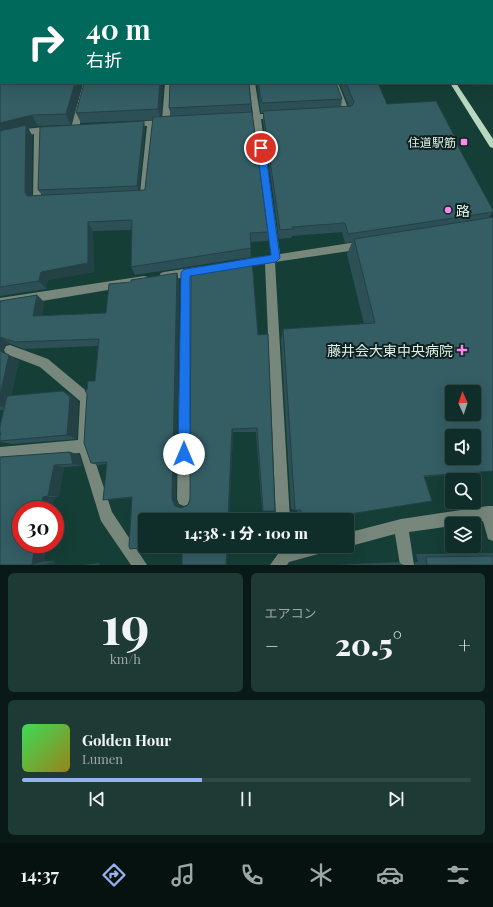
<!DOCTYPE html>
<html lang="ja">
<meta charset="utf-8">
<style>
:root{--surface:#102e29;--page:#1e3a35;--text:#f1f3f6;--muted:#9ca8a8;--line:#304a46;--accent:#95b2f1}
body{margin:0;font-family:"Playfair Display","Noto Sans JP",serif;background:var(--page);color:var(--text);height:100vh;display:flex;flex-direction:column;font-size:15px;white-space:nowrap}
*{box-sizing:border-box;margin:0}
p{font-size:13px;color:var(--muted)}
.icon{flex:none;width:22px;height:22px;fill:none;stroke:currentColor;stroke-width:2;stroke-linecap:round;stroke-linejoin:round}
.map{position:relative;height:565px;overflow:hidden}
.details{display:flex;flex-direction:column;gap:8px;padding:8px;background:#091917;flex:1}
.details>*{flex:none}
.top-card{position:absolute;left:0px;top:0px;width:493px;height:84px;box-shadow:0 4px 16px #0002,0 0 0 1px var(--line);background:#00695c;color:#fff;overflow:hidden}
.needle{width:26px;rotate:357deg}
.tools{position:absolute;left:445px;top:385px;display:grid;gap:8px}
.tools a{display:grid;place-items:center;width:36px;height:36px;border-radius:4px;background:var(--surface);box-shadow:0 4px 16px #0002,0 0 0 1px var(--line);font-size:20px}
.speed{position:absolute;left:12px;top:501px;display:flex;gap:8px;font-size:20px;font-weight:700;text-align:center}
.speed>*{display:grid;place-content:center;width:52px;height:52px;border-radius:50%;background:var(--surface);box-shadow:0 4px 16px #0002,0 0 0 1px var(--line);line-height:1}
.speed .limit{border:6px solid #d22;background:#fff;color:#111}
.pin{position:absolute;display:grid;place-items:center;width:34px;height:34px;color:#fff;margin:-17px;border:2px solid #fff;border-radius:50%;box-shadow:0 1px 4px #0007}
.me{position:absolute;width:44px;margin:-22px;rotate:0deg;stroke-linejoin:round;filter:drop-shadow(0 0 3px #0008)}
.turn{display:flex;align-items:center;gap:14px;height:84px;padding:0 20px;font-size:18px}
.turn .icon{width:52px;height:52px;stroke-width:2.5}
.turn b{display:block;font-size:28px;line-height:34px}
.big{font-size:30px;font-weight:800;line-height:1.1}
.details .widget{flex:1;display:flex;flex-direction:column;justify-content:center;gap:6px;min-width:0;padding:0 14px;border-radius:6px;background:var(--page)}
.details .dial{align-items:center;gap:0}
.dial b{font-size:52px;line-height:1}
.song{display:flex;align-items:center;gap:12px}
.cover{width:48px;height:48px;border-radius:6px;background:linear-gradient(135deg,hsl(130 70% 55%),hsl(50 70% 35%))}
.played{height:4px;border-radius:2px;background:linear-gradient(90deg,var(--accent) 40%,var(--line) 40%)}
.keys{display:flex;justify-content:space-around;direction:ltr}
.heat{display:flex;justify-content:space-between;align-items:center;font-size:22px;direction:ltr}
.details .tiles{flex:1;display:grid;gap:8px;grid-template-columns:1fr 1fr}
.widget:last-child{grid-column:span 2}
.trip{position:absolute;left:138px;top:513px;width:216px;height:40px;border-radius:4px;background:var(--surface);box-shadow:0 4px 16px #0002,0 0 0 1px var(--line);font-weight:800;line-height:40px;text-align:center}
.tabs{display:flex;height:64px;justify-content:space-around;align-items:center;background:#061210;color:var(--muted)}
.tabs .icon{width:28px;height:28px}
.tabs .selected{color:var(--accent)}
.tabs b{font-size:18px;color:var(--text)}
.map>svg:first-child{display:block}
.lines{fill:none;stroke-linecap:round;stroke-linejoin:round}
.minor{fill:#77877b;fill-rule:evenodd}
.major{fill:#b8d9bf;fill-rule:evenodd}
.wall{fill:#2d5056}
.shaded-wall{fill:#244146}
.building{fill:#345d64;stroke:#244146;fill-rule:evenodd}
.route{fill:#1a73e8;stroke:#114b97}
.poi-dot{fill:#f589ef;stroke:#10211e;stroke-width:1.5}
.labels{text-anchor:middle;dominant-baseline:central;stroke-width:4;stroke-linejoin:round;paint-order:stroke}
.far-poi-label{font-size:12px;fill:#dbf1ec;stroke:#10211e;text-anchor:end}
.poi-label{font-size:14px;fill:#dbf1ec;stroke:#10211e;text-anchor:start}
</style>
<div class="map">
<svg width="493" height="565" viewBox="0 0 493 565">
<rect width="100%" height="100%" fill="#153e37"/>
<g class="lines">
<path class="minor" d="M492 50H493V54H492Z
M83 83H89L79 128 75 131 71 128Z
M165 83H171L170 122 166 124 155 125 148 196C145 201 135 201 132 196L133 194 140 193 147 126H132L128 124 132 122 162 120Z
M249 83H255L260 114H276L280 116 276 118 261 119 280 254 363 241 366 242 368 245 366 248 363 249 275 262 290 520H276L265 264 239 268 236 267 234 264 236 261 239 260 271 255 253 120H240L236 118 240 116 253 115Z
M332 83H338L350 113 349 115H340L336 113 341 111Z
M52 126 56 129 55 131 42 133 41 199 46 200 47 202 46 204 37 205 33 202 34 134 0 142V136L26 129Z
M203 266 206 267 208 270 206 273 191 276V499L189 504 184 506 179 504 177 499 181 278 164 280 161 279 159 276 161 273 164 272Z
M144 276 148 277 149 280 148 283 144 284 0 308V298Z
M10 345 48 359 90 394 92 398 90 446 112 512 147 565H131L101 521 80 453 0 459V447L78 440 80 401 40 367 6 354 4 350 6 346Z
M488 506H493V541L488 539 483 521 452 524V526L409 532 414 565H400L395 534 347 547 345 546H347V533L401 519Z
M277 546H291V547L331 546 329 551 289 562 287 565H270L278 554Z"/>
<path class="major" d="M395 0H401L402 1H396Z
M411 0H417L418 1H412Z
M450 83H456L493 139V148L490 147Z"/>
</g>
<path class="wall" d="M0 0 1 83H83L71 125 38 126 28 128 32 135V196L42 195 38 190 145 128 139 190H144L145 189 153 120 81 123 76 113 163 83 161 117 171 116 169 108 251 104V112L268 232V241L250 242 251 257 135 275 131 267 132 230 93 231 94 272 48 280 46 289 0 296Z
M257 83H336L342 99 341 107 349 106 339 83H378L387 104 456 139 455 142 493 210V212L488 218 493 217V471L424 477 312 520H301L299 519 297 510 291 509 281 340 283 329 364 324 347 254 352 242 345 243 342 232 292 236 291 238 279 239 263 121V113H261Z
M252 260 263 511H262L256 432H233L229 520 132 498 103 500 107 464 98 465 91 463 87 390 95 381 98 346 24 349 11 344 6 345 3 349 4 353 19 361 11 396 63 391 72 396 78 402 77 439 12 444 0 442 1 434H0V426L4 410H0V301L37 295 44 302 42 316 106 313 131 282 177 273 179 281 176 499 178 505 183 507 188 505 190 499Z
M70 452 79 455 82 466 64 467 59 496 55 497 21 544H47L44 561H55L54 565H0V457Z
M493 553V565H414L415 562H418L416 554Z
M398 562 404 565H335Z
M100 563 99 565H83Z"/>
<path class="shaded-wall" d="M75 83H83L71 125 66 114Z
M160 83H163L161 120 158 109Z
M32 115 38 126 28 128 32 135V202L25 192 0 135V123Z
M144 121 145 128 139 192 137 186Z
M88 222 93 231 94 272 48 280 46 289 39 281 41 272Z
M177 273 179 281 176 499 178 505 185 507 181 508 175 506 172 499Z
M37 295 44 302 41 323 33 316Z
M0 337H1L11 344 6 345 3 349 5 355 0 352Z
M9 355 19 361 8 409 0 406V395Z
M63 391 72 396 78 402 77 439 67 435Z
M232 429 233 432 229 520H228Z
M70 452 79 455 82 466 73 464Z
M54 465 64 467 59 496H48Z
M43 497H55L53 510H41Z
M35 544H47L44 561 32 565Z
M227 546H228L227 565H226Z
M55 561 54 565H42Z"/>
<path class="building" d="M0 0H373L374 1H1V83H75L66 114 32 115 0 123Z
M84 83H160L158 109 76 113Z
M170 83H249L251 104 169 108Z
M258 83H336L342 99 262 103Z
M346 83H378L387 104 436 101 456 139H454L493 210V212L348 234 345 223 292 227 293 229 280 230 263 111 352 106 354 102Z
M252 112 268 232 250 233 251 248 131 267 132 220 88 222V263L41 272 39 281 0 287V131L26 125 25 192 27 196 144 190 145 189 153 117Z
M144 121 137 186 38 190 40 127Z
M493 217V471L424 476 432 501 312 520H303L301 510H295L283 329 375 323 354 239ZM452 392H474V414H452ZM452 436H474V458H452Z
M252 260 258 335 268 334 275 511H263L257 428 232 429 228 520H145V546H156L130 549 129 546 132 497 103 500 107 462 91 463 84 443 87 394 85 390H87L88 381H95L99 339 15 342 0 337V301L37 295 33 316 106 313 109 284 131 282V280L177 273 172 499 175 506 181 508 188 505 190 499 191 270Z
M0 351 9 355 0 395Z
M63 391 70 397 67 435 0 441V436L1 433H0V426L7 396Z
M70 452 73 464 54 465 48 496 43 497 41 510H21V544H35L32 565H0V457Z
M182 546H227L226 565H182Z
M493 556V565H427L426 557Z"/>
<path class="route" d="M261 146 265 148 280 258 276 262 190 276V454L188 458 184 460 180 458 178 454 181 273 183 270 186 269 271 255 257 148Z"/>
<g class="poi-dot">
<rect x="460" y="138" width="8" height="8" rx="2"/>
<circle cx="448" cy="210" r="4"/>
<path d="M460 344h4v4h4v4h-4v4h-4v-4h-4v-4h4z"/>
</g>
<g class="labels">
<g class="far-poi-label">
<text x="456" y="142">住道駅筋</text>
</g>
<g class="poi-label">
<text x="456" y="210">路</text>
<text x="453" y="350" text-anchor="end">藤井会大東中央病院</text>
</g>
</g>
</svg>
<div class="tools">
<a><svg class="needle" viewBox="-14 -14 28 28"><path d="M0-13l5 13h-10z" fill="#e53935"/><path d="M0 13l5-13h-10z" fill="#9ca8a8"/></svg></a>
<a><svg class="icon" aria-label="sound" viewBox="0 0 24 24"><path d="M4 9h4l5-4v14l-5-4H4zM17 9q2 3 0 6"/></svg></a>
<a><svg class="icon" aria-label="search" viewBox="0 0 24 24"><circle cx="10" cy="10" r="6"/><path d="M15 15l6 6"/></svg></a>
<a><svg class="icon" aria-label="layers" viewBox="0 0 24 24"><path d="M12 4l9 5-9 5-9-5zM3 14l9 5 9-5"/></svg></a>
</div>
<div class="speed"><div class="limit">30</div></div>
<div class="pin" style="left:261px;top:148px;background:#d93025"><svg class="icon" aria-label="arrive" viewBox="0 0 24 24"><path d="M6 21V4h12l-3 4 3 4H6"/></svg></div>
<svg class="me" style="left:184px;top:454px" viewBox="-20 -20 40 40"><circle r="19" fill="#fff"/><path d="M0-13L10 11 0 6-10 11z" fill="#1a73e8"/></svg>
<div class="trip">14:38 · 1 分 · 100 m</div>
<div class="top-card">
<div class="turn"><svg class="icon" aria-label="right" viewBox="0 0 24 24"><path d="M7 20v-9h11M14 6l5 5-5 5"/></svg><div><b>40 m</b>右折</div></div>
</div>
</div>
<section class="details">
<div class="tiles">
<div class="widget dial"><b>19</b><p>km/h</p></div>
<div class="widget"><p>エアコン</p>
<div class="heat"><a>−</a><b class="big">20.5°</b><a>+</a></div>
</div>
<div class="widget">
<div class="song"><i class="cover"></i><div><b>Golden Hour</b><p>Lumen</p></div></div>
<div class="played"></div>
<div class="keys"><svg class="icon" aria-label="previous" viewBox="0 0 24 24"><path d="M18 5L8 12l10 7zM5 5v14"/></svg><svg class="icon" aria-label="pause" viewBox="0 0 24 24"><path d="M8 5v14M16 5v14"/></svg><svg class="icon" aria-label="next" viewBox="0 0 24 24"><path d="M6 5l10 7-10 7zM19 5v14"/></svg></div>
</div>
</div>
</section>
<nav class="tabs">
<b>14:37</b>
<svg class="icon selected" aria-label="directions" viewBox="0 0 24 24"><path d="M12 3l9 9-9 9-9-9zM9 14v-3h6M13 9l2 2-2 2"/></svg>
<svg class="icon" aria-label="music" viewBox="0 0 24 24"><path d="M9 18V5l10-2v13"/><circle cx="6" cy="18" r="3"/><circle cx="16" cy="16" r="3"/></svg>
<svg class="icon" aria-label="phone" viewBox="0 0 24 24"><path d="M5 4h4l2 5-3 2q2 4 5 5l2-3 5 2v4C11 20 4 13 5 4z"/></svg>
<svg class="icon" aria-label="climate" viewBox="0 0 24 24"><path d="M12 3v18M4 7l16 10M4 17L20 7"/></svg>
<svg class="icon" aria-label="car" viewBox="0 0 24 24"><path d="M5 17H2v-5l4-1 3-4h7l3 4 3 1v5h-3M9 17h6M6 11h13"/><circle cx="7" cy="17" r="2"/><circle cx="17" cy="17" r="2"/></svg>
<svg class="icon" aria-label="filters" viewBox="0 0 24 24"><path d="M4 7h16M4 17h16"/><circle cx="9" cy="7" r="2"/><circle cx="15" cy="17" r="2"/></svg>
</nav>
